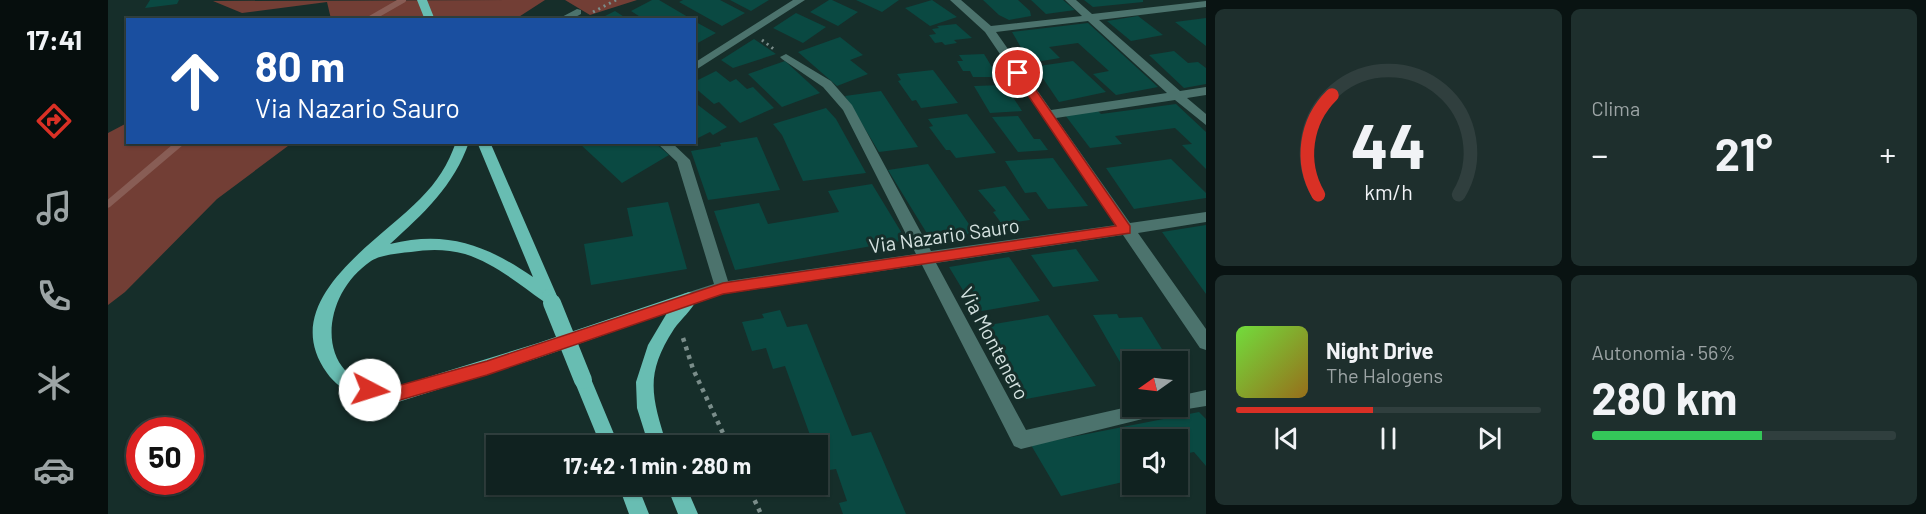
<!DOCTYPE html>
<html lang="it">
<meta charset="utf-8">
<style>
:root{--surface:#102220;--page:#1e2f2d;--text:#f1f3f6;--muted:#9ca4a5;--line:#303f3e;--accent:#d93025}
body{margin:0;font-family:Barlow,sans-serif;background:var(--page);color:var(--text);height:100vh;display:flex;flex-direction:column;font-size:22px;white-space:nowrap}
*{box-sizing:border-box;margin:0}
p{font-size:20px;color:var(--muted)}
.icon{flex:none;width:33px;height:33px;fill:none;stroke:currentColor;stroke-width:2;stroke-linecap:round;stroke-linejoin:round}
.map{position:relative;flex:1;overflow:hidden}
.sheet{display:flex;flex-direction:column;gap:9px;padding:9px;background:#091312;width:720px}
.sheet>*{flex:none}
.banner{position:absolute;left:18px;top:18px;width:570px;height:126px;border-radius:0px;box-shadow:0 2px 4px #0004,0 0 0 2px var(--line);background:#1a4fa0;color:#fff;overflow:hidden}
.needle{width:39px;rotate:256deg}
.tools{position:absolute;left:1014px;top:351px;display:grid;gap:12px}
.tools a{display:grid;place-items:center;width:66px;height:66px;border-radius:0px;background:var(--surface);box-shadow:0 2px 4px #0004,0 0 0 2px var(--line);font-size:30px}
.speed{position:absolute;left:18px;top:417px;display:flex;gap:12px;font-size:30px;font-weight:700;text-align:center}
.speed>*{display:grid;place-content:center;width:78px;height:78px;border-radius:50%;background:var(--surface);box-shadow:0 2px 4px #0004,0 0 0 2px var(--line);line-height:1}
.speed .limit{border:9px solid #d22;background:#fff;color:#111}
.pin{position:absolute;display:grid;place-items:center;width:51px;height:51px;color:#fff;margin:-26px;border:3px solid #fff;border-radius:50%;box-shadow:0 2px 6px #0007}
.me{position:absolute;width:66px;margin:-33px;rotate:95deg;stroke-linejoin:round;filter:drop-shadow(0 0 4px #0008)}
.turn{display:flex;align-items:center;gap:21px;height:126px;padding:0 30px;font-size:27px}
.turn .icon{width:78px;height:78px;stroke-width:2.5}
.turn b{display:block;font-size:42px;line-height:51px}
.big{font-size:45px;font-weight:700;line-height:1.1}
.sheet .widget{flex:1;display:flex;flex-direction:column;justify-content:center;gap:9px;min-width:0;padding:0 21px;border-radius:9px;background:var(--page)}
.sheet .dial{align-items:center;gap:0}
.dial svg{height:156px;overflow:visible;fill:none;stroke:var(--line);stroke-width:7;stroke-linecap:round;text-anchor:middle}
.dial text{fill:var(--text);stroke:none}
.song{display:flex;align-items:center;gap:18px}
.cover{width:72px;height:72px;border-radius:9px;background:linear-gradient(135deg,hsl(100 70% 55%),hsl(40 70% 35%))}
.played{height:6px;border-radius:3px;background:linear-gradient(90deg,var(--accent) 45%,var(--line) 45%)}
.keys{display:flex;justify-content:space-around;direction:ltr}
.heat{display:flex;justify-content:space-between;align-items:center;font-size:33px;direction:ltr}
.charge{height:9px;border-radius:4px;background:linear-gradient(90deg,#34c759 56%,var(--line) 0)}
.sheet .tiles{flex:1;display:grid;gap:9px;grid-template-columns:repeat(2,1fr)}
.trip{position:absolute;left:378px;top:435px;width:342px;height:60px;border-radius:0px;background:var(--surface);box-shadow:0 2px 4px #0004,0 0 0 2px var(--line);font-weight:700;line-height:60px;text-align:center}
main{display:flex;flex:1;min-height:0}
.tab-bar{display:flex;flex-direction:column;width:108px;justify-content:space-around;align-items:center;background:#060e0d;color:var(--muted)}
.tab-bar .icon{width:42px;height:42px}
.tab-bar .on{color:var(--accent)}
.tab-bar b{font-size:27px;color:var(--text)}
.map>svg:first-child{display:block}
.green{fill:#723e35}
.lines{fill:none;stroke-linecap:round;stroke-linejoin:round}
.stream-far1{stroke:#885d55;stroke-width:6}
.stream{stroke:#885d55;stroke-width:7}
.building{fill:#0a4942}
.path-far1{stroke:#7a8d8a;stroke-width:3;stroke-dasharray:2 4;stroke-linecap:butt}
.path{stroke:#7a8d8a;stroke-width:4.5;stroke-dasharray:4 5;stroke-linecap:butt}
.minor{fill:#4c736d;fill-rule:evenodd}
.major{fill:#68bdb2;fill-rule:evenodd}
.major-bridge-far1{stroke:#68bdb2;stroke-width:14}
.major-bridge{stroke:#68bdb2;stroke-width:18}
.route{fill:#d93025;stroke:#8d1f18;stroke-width:1.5}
.labels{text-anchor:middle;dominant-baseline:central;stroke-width:6;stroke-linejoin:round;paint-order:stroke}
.street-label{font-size:20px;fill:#d5e3e1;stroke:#162e2a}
</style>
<main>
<nav class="tab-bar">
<b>17:41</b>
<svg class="icon on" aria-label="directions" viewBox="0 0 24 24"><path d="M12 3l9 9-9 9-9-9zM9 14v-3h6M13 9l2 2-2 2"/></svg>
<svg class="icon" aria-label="music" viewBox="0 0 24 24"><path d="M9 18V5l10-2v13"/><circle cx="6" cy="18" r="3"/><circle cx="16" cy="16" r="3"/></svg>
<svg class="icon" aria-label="phone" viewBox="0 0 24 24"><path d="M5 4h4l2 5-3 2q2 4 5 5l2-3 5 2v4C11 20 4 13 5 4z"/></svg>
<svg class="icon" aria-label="climate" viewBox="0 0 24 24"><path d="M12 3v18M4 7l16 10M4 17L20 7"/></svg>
<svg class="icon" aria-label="car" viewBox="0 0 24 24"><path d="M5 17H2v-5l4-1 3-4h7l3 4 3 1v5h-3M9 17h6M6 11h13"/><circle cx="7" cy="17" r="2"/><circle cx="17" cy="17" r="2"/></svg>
</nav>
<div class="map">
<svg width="1098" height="514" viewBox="0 0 1098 514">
<rect width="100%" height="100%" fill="#162e2a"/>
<path class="green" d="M437 0 406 20 223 19 219 2 134 13 105 1Z
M457 0H529L482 15Z
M19 123 20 142 184 143 109 199 17 292 0 305V133Z"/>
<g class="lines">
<path class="stream-far1" d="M260 20 295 0"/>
<path class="stream" d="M0 204 73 142"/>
</g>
<path class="building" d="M42 0H71L69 4 37 8Z
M544 0H551L585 20H537L523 11Z
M575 0H612L637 13 614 26 571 2Z
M622 0H661L643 11Z
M721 0H724L750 12 730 26 702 12Z
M748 0H791L774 12Z
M824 0 849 17 822 26 797 8Z
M875 0H910L922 11 923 16 901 20 891 15Z
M923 0H955L967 10 938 14Z
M976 0H1035V2L985 7Z
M507 11 521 20H489Z
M688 13 718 27 695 43 665 28Z
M1030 16 1055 35 1023 41 999 21Z
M1098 18V46L1067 22Z
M586 21 608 33 586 45Z
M980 23 1050 87 1008 95 985 74 1001 71 970 43 941 47 952 58 922 63 904 32Z
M848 24 864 38 846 40 849 43 837 45 834 42 827 43 821 35 828 34 824 29 831 28 829 26Z
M732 37 755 55 742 60 760 74 729 86 690 52Z
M646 39 668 54 625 68 613 60Z
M1066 51 1080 63 1090 62 1098 68V84L1076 88 1041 55Z
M876 54 890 77H865L862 71H855L849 61H855L851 55Z
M677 61 712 93 674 107 640 74Z
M965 61 998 92 951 102 932 74 934 73 931 66Z
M825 70 850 103 813 108 808 100 804 101 790 81 793 80 789 74Z
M608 71 622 82 628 79 639 89 645 87 666 108 632 123 611 102 606 104 586 87V82Z
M897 85 914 111 882 113 866 86Z
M773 91 810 147 771 152 737 96Z
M586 102 619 127 605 135 602 132 586 140Z
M1068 104 1098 132V169L1074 145 1084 144 1067 128 1007 136 1014 144 982 148 957 115 990 111 993 114Z
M718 108 728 119 758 173 695 181 674 135 665 124Z
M859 114 888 153 848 158 842 150H838L821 127 825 126 820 119Z
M910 116 926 139H932L940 150 910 152 884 117Z
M649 137 672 190 600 200 583 151 613 146 612 143Z
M476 142H546L561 155 514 183 472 144Z
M945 158 980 206 940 209 928 192 917 193 897 161Z
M1063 159 1098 193V198L1026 209 998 168Z
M820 164 867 233 823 240 780 170Z
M764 184 798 240 627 270 606 211 651 203 660 224 731 212 720 191Z
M897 186 922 220 894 224 885 212 888 211 870 190Z
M560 202 579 269 483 285 476 244 525 236 519 208Z
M1098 225V294L1054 232Z
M968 249 991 281 945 287 923 255Z
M901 257 932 301 868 312 841 267Z
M672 310 679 327 699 324 744 436 763 432 798 514H735L731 503 739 501 728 469 715 471 710 455V446H706L677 366 665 369 658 348 644 351 634 322 656 318 654 314Z
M1009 314 1011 318 1034 317 1062 362H1024V383L985 315Z
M940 315 988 386 918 399 875 326Z
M1091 412 1098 419V466L1086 452 1070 455V440H1024V480L953 496 923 445Z
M1070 460 1082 478 1070 481Z"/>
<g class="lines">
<path class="path-far1" d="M485 12 508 0
M654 40 667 50"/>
<path class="path" d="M575 338 585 369 621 446
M639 484 653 514"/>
<path class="minor" d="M685 0H697L586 71V63Z
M842 0H853L883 26 974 16 957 0H968L984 14 1098 1V7L991 20 1072 91 1098 87V95L1079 98 1098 114V125L1067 100 948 118 1022 223 1098 212V222L1030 233 1098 329V350L1092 348 1015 235 828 263 918 430 1024 406H1070V396L1098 390V406L1067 411 913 449 906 446 814 265 615 294 581 306 575 304 573 299 575 294 606 284 569 162 548 142H563L582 160 620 281 808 254 735 110 715 87 674 59 672 57 678 54 723 81 744 105 823 251 1008 225 877 32ZM980 21 1059 93 943 110 888 32Z
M469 9 473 10V14L462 20H448Z"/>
<path class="major" d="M309 0H319L327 20H317Z
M348 142H361C346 186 315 214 282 244 339 230 378 245 425 277L369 142H382L449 296 447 301 441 303 435 301C411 284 386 263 357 254 339 249 321 249 303 252 291 253 272 255 263 261 203 302 210 399 294 385L430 343 581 292 587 294 589 299C584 310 573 319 566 329 536 375 544 397 559 446H541L529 408 528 382 540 345 559 313 430 358 287 403C262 404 234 394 219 373 167 301 270 242 312 199 329 182 340 165 348 142Z
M475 372 481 374 511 446H493L466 380 469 374Z
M510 484H529L541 514H521Z
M558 484H577L590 514H570Z"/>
<path class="major-bridge-far1" d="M441 296 444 304"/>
<path class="major-bridge" d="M444 303 475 380"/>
</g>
<path class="route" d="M906 70H914L1022 226V233L615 294 379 375 282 403 257 396 255 390 257 385 262 383 282 388 379 361 615 283 1008 226 905 73Z"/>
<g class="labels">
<g class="street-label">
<text transform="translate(836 235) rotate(-8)">Via Nazario Sauro</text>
<text transform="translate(887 343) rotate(62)">Via Montenero</text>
</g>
</g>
</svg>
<div class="tools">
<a><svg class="needle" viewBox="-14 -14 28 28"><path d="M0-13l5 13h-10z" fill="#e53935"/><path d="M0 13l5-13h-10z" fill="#9ca4a5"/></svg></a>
<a><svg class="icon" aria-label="sound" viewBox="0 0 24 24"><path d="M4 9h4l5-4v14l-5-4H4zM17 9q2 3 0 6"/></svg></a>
</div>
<div class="speed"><div class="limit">50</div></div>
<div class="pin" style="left:910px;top:73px;background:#d93025"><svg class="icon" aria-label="arrive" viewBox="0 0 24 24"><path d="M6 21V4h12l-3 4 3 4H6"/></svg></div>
<svg class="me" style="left:262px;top:390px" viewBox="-20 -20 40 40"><circle r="19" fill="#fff"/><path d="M0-13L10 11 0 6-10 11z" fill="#d93025"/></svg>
<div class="trip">17:42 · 1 min · 280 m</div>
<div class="banner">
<div class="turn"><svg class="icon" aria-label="ahead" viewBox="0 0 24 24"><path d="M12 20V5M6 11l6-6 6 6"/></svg><div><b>80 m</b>Via Nazario Sauro</div></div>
</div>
</div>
<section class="sheet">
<div class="tiles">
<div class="widget dial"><svg viewBox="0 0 100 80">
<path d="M14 69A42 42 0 1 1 86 69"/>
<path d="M14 69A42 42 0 0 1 21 18" stroke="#d93025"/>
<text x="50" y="56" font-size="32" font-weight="700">44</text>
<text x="50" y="72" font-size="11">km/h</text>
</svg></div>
<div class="widget"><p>Clima</p>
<div class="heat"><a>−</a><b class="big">21°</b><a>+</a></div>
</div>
<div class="widget">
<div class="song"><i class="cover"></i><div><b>Night Drive</b><p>The Halogens</p></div></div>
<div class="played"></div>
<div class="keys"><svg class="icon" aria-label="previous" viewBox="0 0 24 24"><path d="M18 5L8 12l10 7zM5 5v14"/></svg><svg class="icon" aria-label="pause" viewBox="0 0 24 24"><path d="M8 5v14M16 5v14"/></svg><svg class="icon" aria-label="next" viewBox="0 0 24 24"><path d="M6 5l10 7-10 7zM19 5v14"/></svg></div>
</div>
<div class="widget"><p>Autonomia · 56%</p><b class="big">280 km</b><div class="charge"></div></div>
</div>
</section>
</main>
